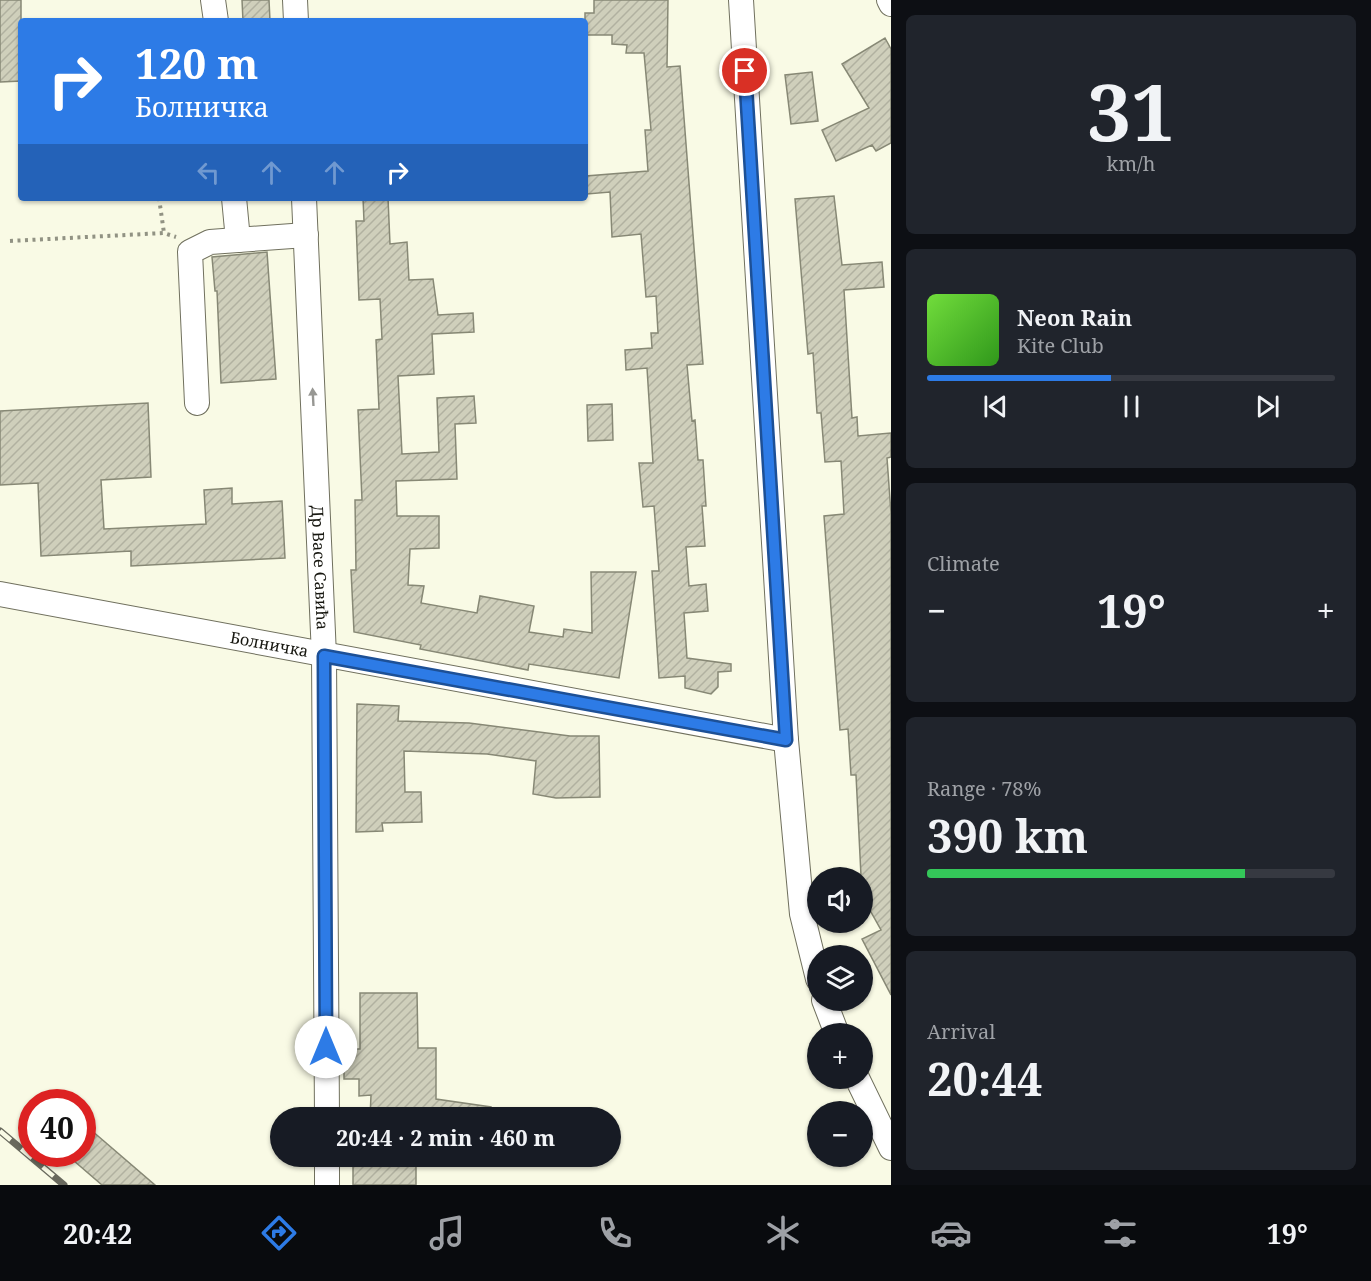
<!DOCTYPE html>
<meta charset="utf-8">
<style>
:root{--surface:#171b24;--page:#20242c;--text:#f1f3f6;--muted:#9ea1a6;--line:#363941;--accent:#2d7be6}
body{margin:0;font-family:"Noto Serif",serif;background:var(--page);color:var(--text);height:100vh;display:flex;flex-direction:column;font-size:22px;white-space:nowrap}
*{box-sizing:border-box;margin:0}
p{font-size:20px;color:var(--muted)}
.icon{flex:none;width:33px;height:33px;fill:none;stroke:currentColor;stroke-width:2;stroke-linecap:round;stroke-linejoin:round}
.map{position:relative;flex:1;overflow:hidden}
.panel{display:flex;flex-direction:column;gap:15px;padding:15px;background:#0d0f14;width:480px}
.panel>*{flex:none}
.banner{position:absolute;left:18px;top:18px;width:570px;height:183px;border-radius:6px;box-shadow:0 2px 4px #0004;background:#2d7be6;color:#fff;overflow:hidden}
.controls{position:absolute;left:807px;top:867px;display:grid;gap:12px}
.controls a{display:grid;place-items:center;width:66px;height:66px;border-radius:50%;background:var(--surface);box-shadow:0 2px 4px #0004;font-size:30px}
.speed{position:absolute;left:18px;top:1089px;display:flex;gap:12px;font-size:30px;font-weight:700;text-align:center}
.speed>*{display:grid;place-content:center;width:78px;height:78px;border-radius:50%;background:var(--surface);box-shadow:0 2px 4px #0004;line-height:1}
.speed .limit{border:9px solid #d22;background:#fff;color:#111}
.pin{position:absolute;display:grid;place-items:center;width:51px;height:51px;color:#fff;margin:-26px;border:3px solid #fff;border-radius:50%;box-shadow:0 2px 6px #0007}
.me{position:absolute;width:66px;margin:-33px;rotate:0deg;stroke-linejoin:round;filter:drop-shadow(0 0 4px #0008)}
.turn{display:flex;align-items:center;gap:21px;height:126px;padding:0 18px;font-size:27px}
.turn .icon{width:78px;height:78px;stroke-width:2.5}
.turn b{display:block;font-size:42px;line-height:51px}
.lanes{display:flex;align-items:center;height:57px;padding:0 18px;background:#0003;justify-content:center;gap:30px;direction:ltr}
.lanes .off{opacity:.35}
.big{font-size:45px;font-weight:700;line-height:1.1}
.panel .card{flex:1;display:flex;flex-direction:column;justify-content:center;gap:9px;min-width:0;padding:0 21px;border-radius:9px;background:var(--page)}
.panel .dial{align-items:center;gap:0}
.dial b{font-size:78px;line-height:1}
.song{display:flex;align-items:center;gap:18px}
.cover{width:72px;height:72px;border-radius:9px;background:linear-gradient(135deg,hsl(100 70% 55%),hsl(110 70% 35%))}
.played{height:6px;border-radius:3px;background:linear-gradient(90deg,var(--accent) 45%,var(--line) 45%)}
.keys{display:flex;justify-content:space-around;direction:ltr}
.heat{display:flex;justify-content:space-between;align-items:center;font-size:33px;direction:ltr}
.charge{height:9px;border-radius:4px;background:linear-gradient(90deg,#34c759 78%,var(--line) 0)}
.trip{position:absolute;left:270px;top:1107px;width:351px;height:60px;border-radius:30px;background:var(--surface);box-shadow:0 2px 4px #0004;font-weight:700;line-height:60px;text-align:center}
.tabs{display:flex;height:96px;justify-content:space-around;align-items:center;background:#090b0e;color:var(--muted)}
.tabs .icon{width:42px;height:42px}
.tabs .current{color:var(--accent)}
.tabs b{font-size:27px;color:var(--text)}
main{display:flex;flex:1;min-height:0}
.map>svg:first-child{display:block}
.building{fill:url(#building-hatch);stroke:#878875;stroke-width:1.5}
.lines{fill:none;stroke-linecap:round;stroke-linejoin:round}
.minor-casing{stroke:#70705e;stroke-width:26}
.path{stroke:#919283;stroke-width:4;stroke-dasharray:3 4.5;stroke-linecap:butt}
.minor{stroke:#fff;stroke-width:24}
.rail-casing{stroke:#69695d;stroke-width:7}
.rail{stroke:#f9fae5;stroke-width:4.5;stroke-dasharray:14;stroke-linecap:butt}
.oneway{fill:#979793}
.route-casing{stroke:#1d5096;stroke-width:15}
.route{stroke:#2d7be6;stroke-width:10}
.labels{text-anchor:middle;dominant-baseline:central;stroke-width:6;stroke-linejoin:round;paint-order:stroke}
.street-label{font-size:16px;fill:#171710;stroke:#f9fae5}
</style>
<main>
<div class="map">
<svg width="891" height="1185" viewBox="0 0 891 1185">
<defs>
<pattern id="building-hatch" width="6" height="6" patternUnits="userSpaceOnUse" patternTransform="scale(1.5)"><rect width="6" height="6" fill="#cfcfbb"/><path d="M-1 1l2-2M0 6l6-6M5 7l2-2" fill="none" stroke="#b1b1a0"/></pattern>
</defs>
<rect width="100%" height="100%" fill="#f9fae5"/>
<path class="building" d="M0 0H21V81L0 82Z
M242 0H269L270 21H243Z
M594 0H668L667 67 680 66 703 364 687 365 692 421 695 420 698 460H703L706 506H702L705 546 686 547 689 586 706 584 708 611 684 613 687 658 731 664V671L718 672V687L711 694 685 688V676L659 678 652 571H659L654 506 643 507 639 463H653L647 368 626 370 625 350 652 348 651 333H658L656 296 646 297 641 234 612 237 610 192 587 194 586 176 648 171 645 130H651L644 53H626L627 45 612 44V35H585V13H594Z
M885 38 891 49V143L876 151 872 145 836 161 822 130 869 108 842 64Z
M812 72 818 121 791 124 785 75Z
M834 196 842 265 882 262 884 287 844 290 852 418 857 417 858 436 891 433V457L887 458 891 513V995L862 939 881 930 862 896 856 775H851L848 729 840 730 824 516 844 514 841 461 825 462 821 413H817L813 353 808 354 795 199Z
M363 198H388L390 244 407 242 409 280 433 279 438 315 473 313 474 332 432 334 434 374 398 376 402 454 439 452 437 398 474 396 476 423 455 424 457 479 396 481 397 516H439V548L410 549 408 585 424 586 421 603 477 613 480 596 534 606 529 632 563 637 564 629 592 633 591 572H636L619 678 529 664 528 670 420 649 421 645 354 632 351 570H356L355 500H362L358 410 379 409 376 340 382 339 380 299 359 300 356 221H364Z
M267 252 276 379 221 383 217 291H215L212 257Z
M148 403 151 477 101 480 104 529 206 524 204 490 232 488V504L282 501 285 558 131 566V551L41 556 38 483 0 485V411Z
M612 404 613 440 588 441 587 405Z
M357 704 399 706 398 721 469 723 570 736H599L600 797 556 798 533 794 536 761 487 754 404 751 405 792H421L422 822 382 823 383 831 356 832Z
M360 993H417L418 1048H436V1099L491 1107 490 1118H370L371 1095 359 1096V1079H344V1049H360Z
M91 1130 155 1185H102L66 1154H82V1140Z
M353 1164H416V1185H353Z"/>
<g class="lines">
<defs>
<g id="minor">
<path d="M213 0 216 21"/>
<path d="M295 0 296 21"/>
<path d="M741 0 786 740 802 914 818 979"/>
<path d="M889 0 891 4"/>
<path d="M234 198 238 240"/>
<path id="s1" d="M304 198 324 656 327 1118"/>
<path d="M197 403 190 252 210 242 306 235"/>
<path id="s2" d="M0 594 786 740"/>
<path d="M824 1000 837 1034"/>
<path d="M857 1078 891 1148"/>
<path d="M327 1156V1185"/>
</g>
</defs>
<use href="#minor" class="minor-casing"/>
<path class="path" d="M159 198 164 233
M10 241 164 233 176 237"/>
<use href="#minor" class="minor"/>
<defs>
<path id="rail" d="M0 1131 64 1185"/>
</defs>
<use href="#rail" class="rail-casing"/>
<use href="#rail" class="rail"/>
</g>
<defs><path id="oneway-solid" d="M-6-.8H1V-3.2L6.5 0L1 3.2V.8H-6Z" transform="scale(1.5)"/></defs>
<use class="oneway" href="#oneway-solid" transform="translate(313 397) rotate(-93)"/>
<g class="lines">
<defs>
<path id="route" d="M326 1047 324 656 786 740 745 71"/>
</defs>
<use href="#route" class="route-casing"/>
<use href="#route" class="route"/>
</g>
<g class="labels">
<g class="street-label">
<text stroke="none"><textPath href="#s1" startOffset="370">Др Васе Савића</textPath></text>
<text stroke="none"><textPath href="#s2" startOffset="274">Болничка</textPath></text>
</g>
</g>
</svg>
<div class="controls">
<a><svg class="icon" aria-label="sound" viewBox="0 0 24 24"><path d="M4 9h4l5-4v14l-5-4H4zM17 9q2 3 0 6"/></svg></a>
<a><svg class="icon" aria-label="layers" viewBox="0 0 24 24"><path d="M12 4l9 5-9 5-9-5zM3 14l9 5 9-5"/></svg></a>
<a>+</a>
<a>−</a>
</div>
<div class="speed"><div class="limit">40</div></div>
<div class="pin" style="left:745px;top:71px;background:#d93025"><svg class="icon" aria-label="arrive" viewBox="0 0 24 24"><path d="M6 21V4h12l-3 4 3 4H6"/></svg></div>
<svg class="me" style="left:326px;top:1047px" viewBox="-20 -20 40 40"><circle r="19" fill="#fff"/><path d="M0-13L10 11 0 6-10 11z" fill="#2d7be6"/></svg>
<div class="trip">20:44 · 2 min · 460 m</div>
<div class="banner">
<div class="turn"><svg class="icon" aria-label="right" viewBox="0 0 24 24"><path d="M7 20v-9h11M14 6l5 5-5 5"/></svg><div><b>120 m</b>Болничка</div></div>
<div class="lanes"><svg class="icon off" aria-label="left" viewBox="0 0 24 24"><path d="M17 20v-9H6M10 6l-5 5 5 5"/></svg><svg class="icon off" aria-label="ahead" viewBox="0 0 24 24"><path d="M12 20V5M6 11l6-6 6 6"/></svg><svg class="icon off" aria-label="ahead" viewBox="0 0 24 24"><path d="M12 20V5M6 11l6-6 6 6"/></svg><svg class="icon" aria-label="right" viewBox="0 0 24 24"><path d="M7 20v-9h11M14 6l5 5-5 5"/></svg></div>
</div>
</div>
<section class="panel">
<div class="card dial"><b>31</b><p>km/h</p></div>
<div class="card">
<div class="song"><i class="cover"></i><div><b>Neon Rain</b><p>Kite Club</p></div></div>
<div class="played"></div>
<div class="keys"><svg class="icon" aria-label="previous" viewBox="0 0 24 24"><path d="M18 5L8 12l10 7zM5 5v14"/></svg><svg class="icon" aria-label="pause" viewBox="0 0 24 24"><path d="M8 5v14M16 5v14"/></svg><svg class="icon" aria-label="next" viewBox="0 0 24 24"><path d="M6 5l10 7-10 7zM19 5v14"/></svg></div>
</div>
<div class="card"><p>Climate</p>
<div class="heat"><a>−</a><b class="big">19°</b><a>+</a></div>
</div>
<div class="card"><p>Range · 78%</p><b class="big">390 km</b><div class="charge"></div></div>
<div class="card"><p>Arrival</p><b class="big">20:44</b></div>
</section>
</main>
<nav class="tabs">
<b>20:42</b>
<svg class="icon current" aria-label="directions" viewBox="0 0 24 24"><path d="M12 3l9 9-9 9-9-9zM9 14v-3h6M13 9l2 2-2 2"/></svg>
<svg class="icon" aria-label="music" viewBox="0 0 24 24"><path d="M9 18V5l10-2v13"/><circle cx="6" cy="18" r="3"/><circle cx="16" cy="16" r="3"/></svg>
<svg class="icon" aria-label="phone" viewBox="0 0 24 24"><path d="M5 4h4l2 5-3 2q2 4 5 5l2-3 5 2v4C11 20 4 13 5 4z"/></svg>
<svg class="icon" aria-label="climate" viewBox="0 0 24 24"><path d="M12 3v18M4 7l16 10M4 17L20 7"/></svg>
<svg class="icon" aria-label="car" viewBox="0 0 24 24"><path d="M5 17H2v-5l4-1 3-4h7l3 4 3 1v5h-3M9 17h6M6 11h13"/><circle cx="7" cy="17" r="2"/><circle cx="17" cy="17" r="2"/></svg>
<svg class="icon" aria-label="filters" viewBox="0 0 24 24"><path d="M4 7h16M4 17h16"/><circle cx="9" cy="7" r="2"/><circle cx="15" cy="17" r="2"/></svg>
<b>19°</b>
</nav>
